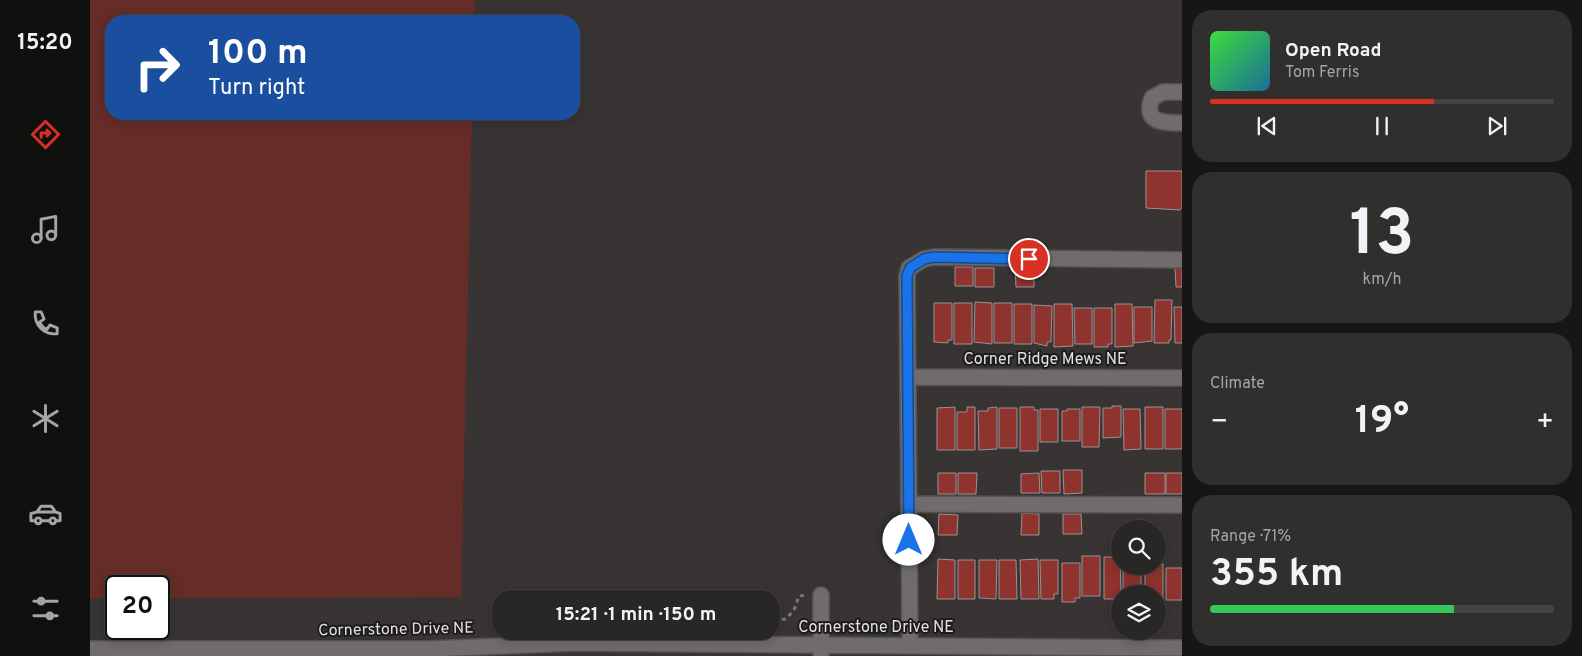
<!DOCTYPE html>
<meta charset="utf-8">
<style>
:root{--surface:#292726;--page:#312f2e;--text:#f1f3f6;--muted:#a5a5a7;--line:#454443;--accent:#d93025}
body{margin:0;font-family:Overpass,sans-serif;background:var(--page);color:var(--text);height:100vh;display:flex;flex-direction:column;font-size:19px;white-space:nowrap}
*{box-sizing:border-box;margin:0}
p{font-size:16px;color:var(--muted)}
.icon{flex:none;width:28px;height:28px;fill:none;stroke:currentColor;stroke-width:2;stroke-linecap:round;stroke-linejoin:round}
.map{position:relative;flex:1;overflow:hidden}
.side{display:flex;flex-direction:column;gap:10px;padding:10px;background:#171515;width:400px}
.side>*{flex:none}
.hud{position:absolute;left:15px;top:15px;width:475px;height:105px;border-radius:20px;box-shadow:0 2px 12px #0003,0 0 0 1px var(--line);background:#1a4fa0;color:#fff;overflow:hidden}
.tools{position:absolute;left:1021px;top:520px;display:grid;gap:10px}
.tools a{display:grid;place-items:center;width:55px;height:55px;border-radius:50%;background:var(--surface);box-shadow:0 2px 12px #0003,0 0 0 1px var(--line);font-size:25px}
.speed{position:absolute;left:15px;top:575px;display:flex;gap:10px;font-size:25px;font-weight:700;text-align:center}
.speed>*{display:grid;place-content:center;width:65px;height:65px;border-radius:50%;background:var(--surface);box-shadow:0 2px 12px #0003,0 0 0 1px var(--line);line-height:1}
.speed .limit{border:2px solid #111;border-radius:8px;background:#fff;color:#111}
.pin{position:absolute;display:grid;place-items:center;width:42px;height:42px;color:#fff;margin:-21px;border:2px solid #fff;border-radius:50%;box-shadow:0 1px 5px #0007}
.me{position:absolute;width:55px;margin:-28px;rotate:0deg;stroke-linejoin:round;filter:drop-shadow(0 0 4px #0008)}
.turn{display:flex;align-items:center;gap:18px;height:105px;padding:0 20px;font-size:22px}
.turn .icon{width:65px;height:65px;stroke-width:2.5}
.turn b{display:block;font-size:35px;line-height:42px}
.big{font-size:38px;font-weight:700;line-height:1.1}
.side .tile{flex:1;display:flex;flex-direction:column;justify-content:center;gap:8px;min-width:0;padding:0 18px;border-radius:20px;background:var(--page)}
.side .dial{align-items:center;gap:0}
.dial b{font-size:65px;line-height:1}
.song{display:flex;align-items:center;gap:15px}
.cover{width:60px;height:60px;border-radius:8px;background:linear-gradient(135deg,hsl(120 70% 55%),hsl(200 70% 35%))}
.played{height:5px;border-radius:2px;background:linear-gradient(90deg,var(--accent) 65%,var(--line) 65%)}
.keys{display:flex;justify-content:space-around;direction:ltr}
.heat{display:flex;justify-content:space-between;align-items:center;font-size:28px;direction:ltr}
.charge{height:8px;border-radius:4px;background:linear-gradient(90deg,#34c759 71%,var(--line) 0)}
.trip{position:absolute;left:402px;top:590px;width:288px;height:50px;border-radius:20px;background:var(--surface);box-shadow:0 2px 12px #0003,0 0 0 1px var(--line);font-weight:700;line-height:50px;text-align:center}
main{display:flex;flex:1;min-height:0}
.tab-bar{display:flex;flex-direction:column;width:90px;justify-content:space-around;align-items:center;background:#10100f;color:var(--muted)}
.tab-bar .icon{width:35px;height:35px}
.tab-bar .active{color:var(--accent)}
.tab-bar b{font-size:22px;color:var(--text)}
.map>svg:first-child{display:block}
.green{fill:#662c27}
.building{fill:#8e332e;stroke:#999494}
.lines{fill:none;stroke-linecap:round;stroke-linejoin:round}
.minor-casing{stroke:#555252;stroke-width:18}
.path{stroke:#7b7877;stroke-width:3;stroke-dasharray:4 4;stroke-linecap:butt}
.minor{stroke:#706c6c;stroke-width:15}
.route-casing{stroke:#114b97;stroke-width:12}
.route{stroke:#1a73e8;stroke-width:9}
.labels{text-anchor:middle;dominant-baseline:central;stroke-width:4;stroke-linejoin:round;paint-order:stroke}
.street-label{font-size:16px;fill:#e2e0e0;stroke:#1d1c1b}
</style>
<main>
<nav class="tab-bar">
<b>15:20</b>
<svg class="icon active" aria-label="directions" viewBox="0 0 24 24"><path d="M12 3l9 9-9 9-9-9zM9 14v-3h6M13 9l2 2-2 2"/></svg>
<svg class="icon" aria-label="music" viewBox="0 0 24 24"><path d="M9 18V5l10-2v13"/><circle cx="6" cy="18" r="3"/><circle cx="16" cy="16" r="3"/></svg>
<svg class="icon" aria-label="phone" viewBox="0 0 24 24"><path d="M5 4h4l2 5-3 2q2 4 5 5l2-3 5 2v4C11 20 4 13 5 4z"/></svg>
<svg class="icon" aria-label="climate" viewBox="0 0 24 24"><path d="M12 3v18M4 7l16 10M4 17L20 7"/></svg>
<svg class="icon" aria-label="car" viewBox="0 0 24 24"><path d="M5 17H2v-5l4-1 3-4h7l3 4 3 1v5h-3M9 17h6M6 11h13"/><circle cx="7" cy="17" r="2"/><circle cx="17" cy="17" r="2"/></svg>
<svg class="icon" aria-label="filters" viewBox="0 0 24 24"><path d="M4 7h16M4 17h16"/><circle cx="9" cy="7" r="2"/><circle cx="15" cy="17" r="2"/></svg>
</nav>
<div class="map">
<svg width="1092" height="656" viewBox="0 0 1092 656">
<rect width="100%" height="100%" fill="#373433"/>
<path class="green" d="M0 0H385L384 21H21V114H382L371 597 69 598V586H26V598H0Z"/>
<path class="building" d="M1056 171H1092V207L1090 210 1056 208Z
M865 267H883V286H865Z
M885 268H904V287H885Z
M925 268H944V287H926Z
M1085 268H1092V287H1086Z
M1065 300H1082L1081 340H1079V343H1064Z
M885 302 902 303V344L884 342Z
M844 303H862V340H858V343L844 342Z
M864 303H882V344H864Z
M904 303H922V343H904Z
M924 304H942V344H924Z
M964 304H982L983 346 964 347Z
M1025 304H1042L1043 346 1025 347Z
M944 305 962 306 961 342H957V346L944 343Z
M1044 307H1062V341L1044 343Z
M1084 307H1092V343H1085Z
M984 308H1002V344H985Z
M1004 308H1022V344H1018V347H1004Z
M1022 406H1031V437L1013 438V408H1022Z
M865 407V450H847V408Z
M877 407H885V450H867V412H877Z
M907 407V449L889 450 888 411H898V408Z
M930 407H944V410H948V451H930Z
M992 407H1010L1009 447H992Z
M1055 407H1073V449H1055Z
M909 408H927V448H909Z
M950 409H968V442H950Z
M977 409H990V441H972V411H977Z
M1033 409H1050L1051 449 1034 450Z
M1075 409H1092V449H1075Z
M973 470H992V493L974 494Z
M951 471H970V493H952Z
M848 473H866V494H848Z
M868 473H887L886 494H868Z
M949 473 950 493H931V474Z
M1055 473H1075V494H1055Z
M1076 473H1092V494H1076Z
M932 513 949 514V535H931Z
M849 514 868 515 867 535H848Z
M973 514H991L992 534H973Z
M992 556H1010V596H992Z
M1014 557H1030L1031 594 1030 596H1027V599H1014Z
M848 559 865 560V599H847Z
M948 559 949 599H931L930 560Z
M868 560H885V599H868Z
M889 560H907L906 599 889 598Z
M909 560H926L927 599H909Z
M950 560H968V594H964V599H951Z
M972 563H990V598H985V602H972Z
M1068 564H1073V600H1068V594H1055V566H1068Z
M1033 566H1051V594H1033Z
M1076 568H1092V600H1076Z"/>
<g class="lines">
<defs>
<path id="minor" d="M1092 92H1073L1062 98C1053 123 1073 123 1092 123
M818 377 1092 378
M819 504 1092 505
M820 645 817 276 819 268 834 259 844 257 1092 260
M0 649H338L485 643 1092 648
M731 654V595"/>
</defs>
<use href="#minor" class="minor-casing"/>
<path class="path" d="M686 630V620L696 619 704 610 709 596 717 595"/>
<use href="#minor" class="minor"/>
</g>
<g class="lines">
<defs>
<path id="route" d="M819 540 817 276 820 268 834 259 844 257 939 259"/>
</defs>
<use href="#route" class="route-casing"/>
<use href="#route" class="route"/>
</g>
<g class="labels">
<g class="street-label">
<text x="955" y="360">Corner Ridge Mews NE</text>
<text x="786" y="628">Cornerstone Drive NE</text>
<text transform="translate(306 630) rotate(-1)">Cornerstone Drive NE</text>
</g>
</g>
</svg>
<div class="tools">
<a><svg class="icon" aria-label="search" viewBox="0 0 24 24"><circle cx="10" cy="10" r="6"/><path d="M15 15l6 6"/></svg></a>
<a><svg class="icon" aria-label="layers" viewBox="0 0 24 24"><path d="M12 4l9 5-9 5-9-5zM3 14l9 5 9-5"/></svg></a>
</div>
<div class="speed"><div class="limit">20</div></div>
<div class="pin" style="left:939px;top:259px;background:#d93025"><svg class="icon" aria-label="arrive" viewBox="0 0 24 24"><path d="M6 21V4h12l-3 4 3 4H6"/></svg></div>
<svg class="me" style="left:819px;top:540px" viewBox="-20 -20 40 40"><circle r="19" fill="#fff"/><path d="M0-13L10 11 0 6-10 11z" fill="#1a73e8"/></svg>
<div class="trip">15:21 · 1 min · 150 m</div>
<div class="hud">
<div class="turn"><svg class="icon" aria-label="right" viewBox="0 0 24 24"><path d="M7 20v-9h11M14 6l5 5-5 5"/></svg><div><b>100 m</b>Turn right</div></div>
</div>
</div>
<section class="side">
<div class="tile">
<div class="song"><i class="cover"></i><div><b>Open Road</b><p>Tom Ferris</p></div></div>
<div class="played"></div>
<div class="keys"><svg class="icon" aria-label="previous" viewBox="0 0 24 24"><path d="M18 5L8 12l10 7zM5 5v14"/></svg><svg class="icon" aria-label="pause" viewBox="0 0 24 24"><path d="M8 5v14M16 5v14"/></svg><svg class="icon" aria-label="next" viewBox="0 0 24 24"><path d="M6 5l10 7-10 7zM19 5v14"/></svg></div>
</div>
<div class="tile dial"><b>13</b><p>km/h</p></div>
<div class="tile"><p>Climate</p>
<div class="heat"><a>−</a><b class="big">19°</b><a>+</a></div>
</div>
<div class="tile"><p>Range · 71%</p><b class="big">355 km</b><div class="charge"></div></div>
</section>
</main>
